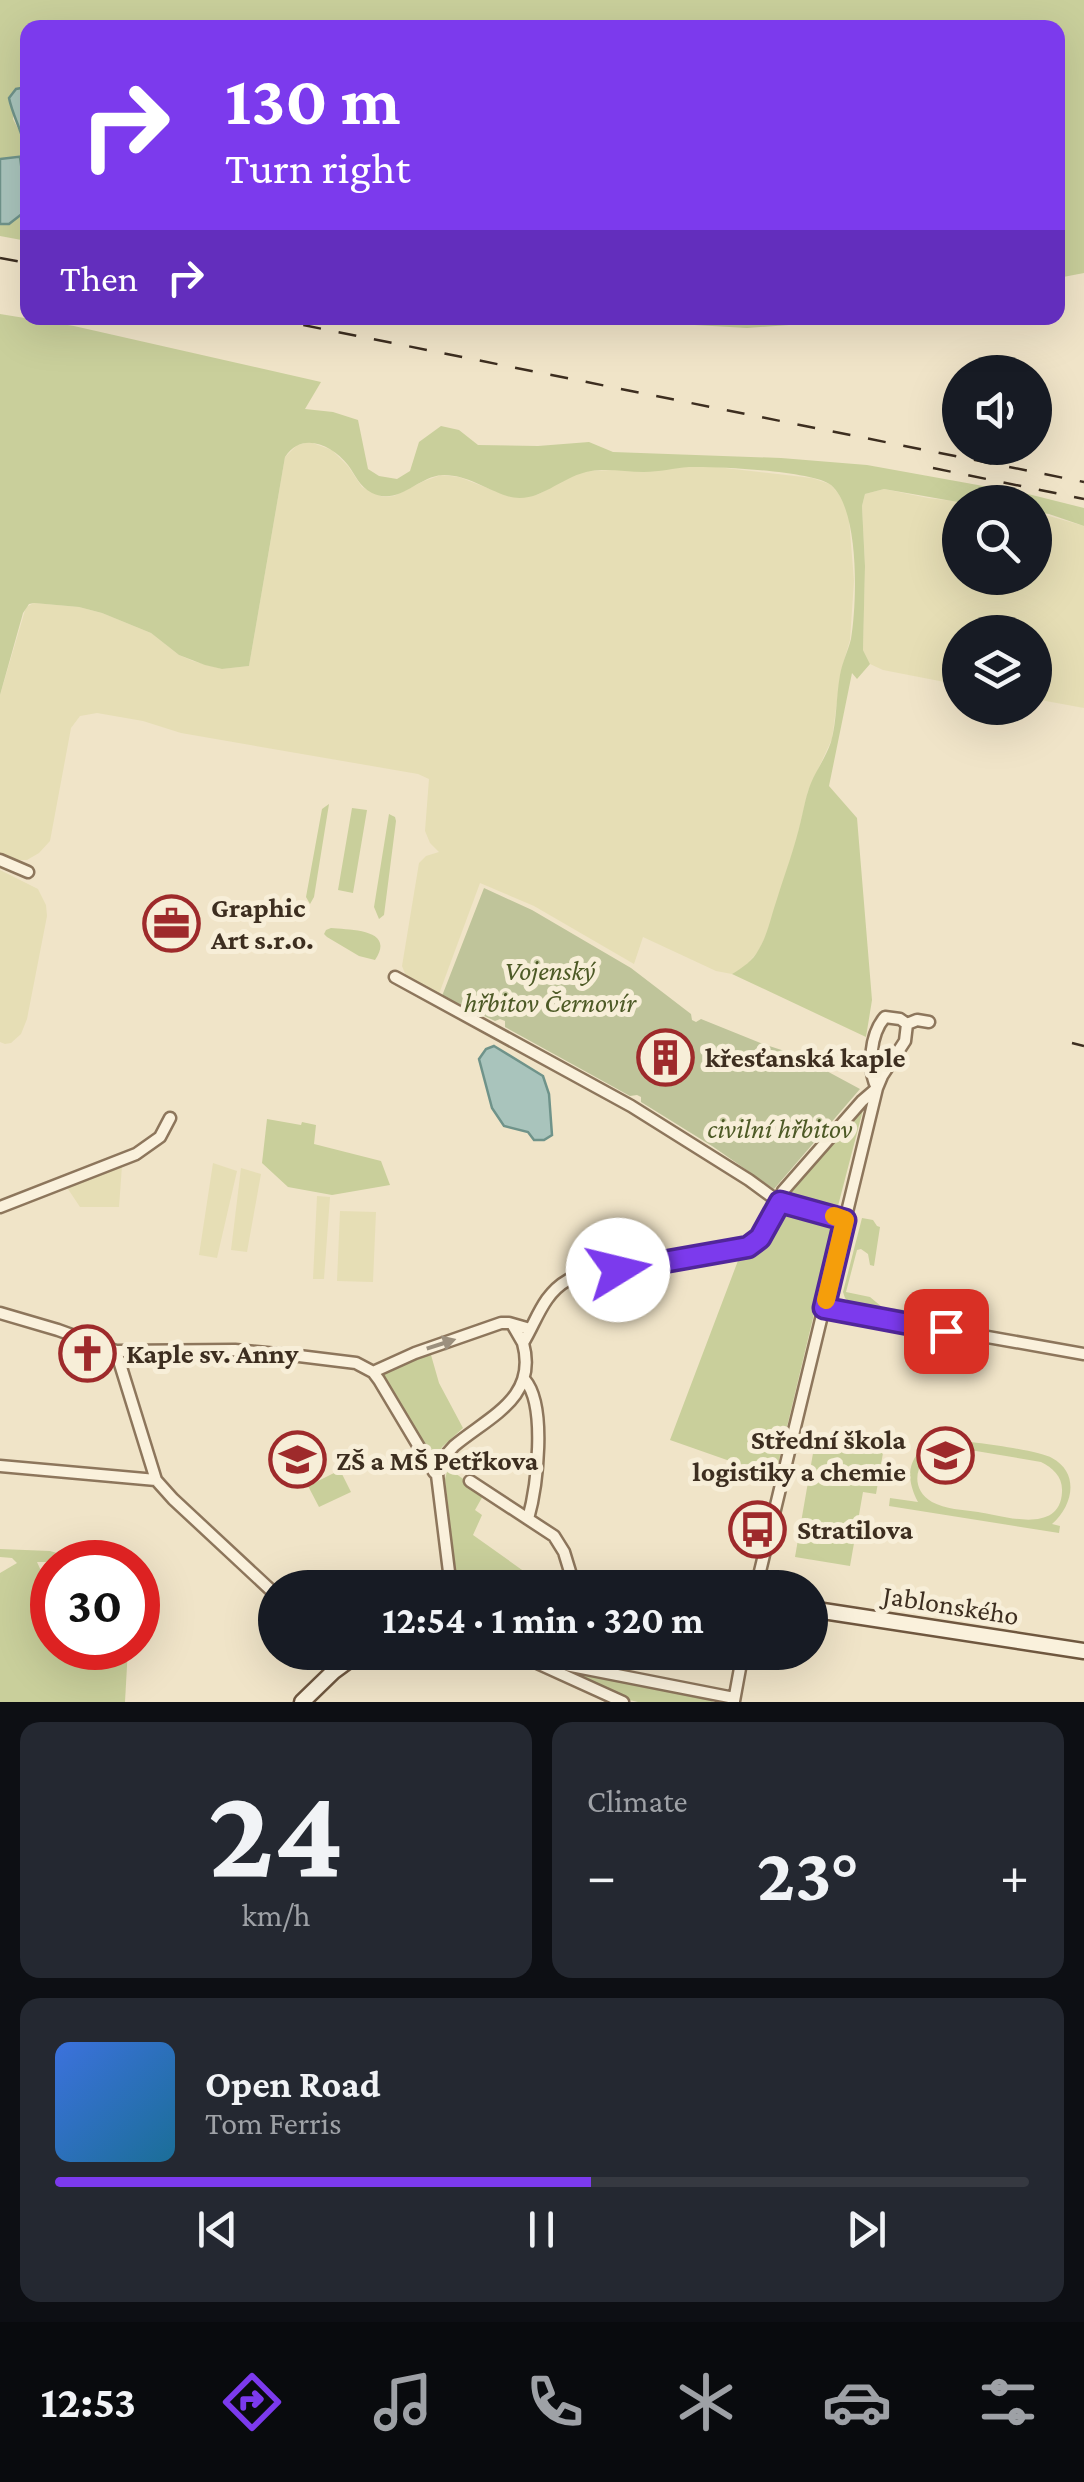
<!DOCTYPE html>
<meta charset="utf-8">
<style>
:root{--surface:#171b24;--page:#242831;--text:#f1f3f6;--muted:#9ea1a6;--line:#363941;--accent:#7c3aed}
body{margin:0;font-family:"Crimson Pro",serif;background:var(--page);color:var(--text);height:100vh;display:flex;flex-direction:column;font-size:38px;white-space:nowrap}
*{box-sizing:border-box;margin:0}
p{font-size:32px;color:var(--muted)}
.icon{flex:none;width:55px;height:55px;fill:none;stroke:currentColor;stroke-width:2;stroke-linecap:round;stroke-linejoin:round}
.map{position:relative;height:1702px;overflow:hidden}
.drawer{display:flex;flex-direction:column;gap:20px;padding:20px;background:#0d0f14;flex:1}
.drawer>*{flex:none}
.banner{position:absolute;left:20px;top:20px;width:1045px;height:305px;border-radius:20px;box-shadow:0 10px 40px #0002;background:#7c3aed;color:#fff;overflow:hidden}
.fabs{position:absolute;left:942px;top:355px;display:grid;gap:20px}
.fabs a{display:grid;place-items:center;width:110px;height:110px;border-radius:50%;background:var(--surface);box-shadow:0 10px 40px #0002;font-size:50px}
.speed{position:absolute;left:30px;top:1540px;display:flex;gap:20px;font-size:50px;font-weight:700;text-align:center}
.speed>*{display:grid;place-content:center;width:130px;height:130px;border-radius:50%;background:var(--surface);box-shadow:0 10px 40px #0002;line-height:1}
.speed .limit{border:15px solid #d22;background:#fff;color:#111}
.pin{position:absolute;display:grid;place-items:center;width:85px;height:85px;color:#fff;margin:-42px;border-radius:20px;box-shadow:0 5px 15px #0006}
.me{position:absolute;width:110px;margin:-55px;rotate:81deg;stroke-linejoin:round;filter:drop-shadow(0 0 8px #0008)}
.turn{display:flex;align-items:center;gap:35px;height:210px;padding:0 40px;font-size:45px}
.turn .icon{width:130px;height:130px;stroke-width:2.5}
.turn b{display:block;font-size:70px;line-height:85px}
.then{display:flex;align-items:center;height:95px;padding:0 40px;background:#0003;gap:20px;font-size:38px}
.big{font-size:75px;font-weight:700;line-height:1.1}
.drawer .tile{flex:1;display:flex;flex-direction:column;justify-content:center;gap:15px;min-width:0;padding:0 35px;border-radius:20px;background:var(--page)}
.drawer .dial{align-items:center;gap:0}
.dial b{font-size:130px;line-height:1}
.song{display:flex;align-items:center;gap:30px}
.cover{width:120px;height:120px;border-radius:15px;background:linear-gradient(135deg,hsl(220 70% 55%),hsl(200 70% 35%))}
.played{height:10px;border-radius:5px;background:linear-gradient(90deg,var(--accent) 55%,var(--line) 55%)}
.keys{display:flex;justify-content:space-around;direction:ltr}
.heat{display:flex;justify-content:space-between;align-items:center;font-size:55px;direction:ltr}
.drawer .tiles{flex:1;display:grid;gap:20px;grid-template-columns:1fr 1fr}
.tile:last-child{grid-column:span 2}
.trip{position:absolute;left:258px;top:1570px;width:570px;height:100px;border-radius:50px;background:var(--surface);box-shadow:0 10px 40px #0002;font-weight:700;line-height:100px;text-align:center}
.tab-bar{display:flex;height:160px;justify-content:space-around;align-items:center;background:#090b0e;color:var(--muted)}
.tab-bar .icon{width:70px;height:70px}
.tab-bar .on{color:var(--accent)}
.tab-bar b{font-size:45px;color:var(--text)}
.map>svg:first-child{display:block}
.farmland{fill:#e6deb5}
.green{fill:#c9cf9b;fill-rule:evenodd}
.cemetery{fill:#bfc49a}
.water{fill:#a9c4bc;stroke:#6f938a;stroke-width:2.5}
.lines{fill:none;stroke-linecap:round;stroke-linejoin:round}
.street-casing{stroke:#8d765c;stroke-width:15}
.secondary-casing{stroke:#6f573f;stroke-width:19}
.street{stroke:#faf1dc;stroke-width:10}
.secondary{stroke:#faf1dc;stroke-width:14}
.rail{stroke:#3d2e20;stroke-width:2.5;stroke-dasharray:18 18;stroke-linecap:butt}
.oneway{fill:#9c907e}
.route-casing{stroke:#51269a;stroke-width:25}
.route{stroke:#7c3aed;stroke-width:18}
.slow{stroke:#f59e0b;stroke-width:18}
.labels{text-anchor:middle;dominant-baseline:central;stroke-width:10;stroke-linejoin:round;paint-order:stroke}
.poi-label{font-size:28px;font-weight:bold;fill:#3d2e20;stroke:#f7eed8;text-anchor:start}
.park-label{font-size:28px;font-style:italic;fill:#4d5a26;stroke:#f7eed8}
.street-label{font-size:28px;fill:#3d2e20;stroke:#f7eed8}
</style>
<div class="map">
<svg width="1084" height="1702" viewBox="0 0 1084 1702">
<rect width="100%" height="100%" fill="#f0e4c8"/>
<path class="farmland" d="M310 442 332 450 348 466 362 487 383 497 394 496 424 481 441 475 459 477 508 496 537 495 575 474 589 471 686 467H716L812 478 830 484 838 493 847 509 849 519 854 581 850 640 841 671 832 739 808 791 797 838 767 933 758 952 743 968 732 974 716 971 643 937 634 964 534 906 480 883 439 994 406 976 402 966 419 863 426 856 439 852 430 843 425 831 429 779 418 774 181 733 143 721 97 713 80 716 71 728 50 841 39 853 27 860H14L0 853V695L26 607 34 603 79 607 102 613 151 633 179 655 193 661 222 669 249 666 285 457 297 445Z
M884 489 928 498 962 502H960V578H1035V512L1084 526V708L1035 699V632H960V685L883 670 870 664 863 650 865 565 862 506 865 494Z
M0 870 38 889 46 905 47 916 27 1019 21 1034 11 1043 5 1044 0 1042Z
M213 1163 237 1171 217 1258 199 1255Z
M122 1166 119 1207H80L66 1186Z
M241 1168 261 1174 247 1252 231 1250Z
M317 1196 330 1197 324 1279H313Z
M340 1211 376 1212 373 1282 337 1281Z"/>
<path class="green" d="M0 0H1084V273L1058 278V28H28L27 87 16 89 13 119 26 144 27 241 0 236V224H9L20 157 0 159Z
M0 314 74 326 321 382 305 409 333 412 358 420 368 469 379 476 397 479 410 471 419 442 441 426 459 430 478 445 538 446 589 442 613 452 781 458 867 465 1028 494 1084 508V526L1049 514 1035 512V502H958L884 489 865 494 862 506 865 566 863 650 870 664 857 679 852 673 829 786 857 818 872 1000 866 1037 732 974C742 968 753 961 759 949 768 934 771 916 777 899 785 873 795 847 801 820 804 808 806 795 811 783 817 769 826 757 831 742 837 721 836 697 840 675 842 663 848 651 851 639 857 603 860 510 831 485 814 471 714 466 689 467 674 468 659 472 644 472 627 472 608 468 591 471 560 476 538 506 507 496 486 489 465 474 442 475 417 477 399 506 372 493 359 486 356 476 348 465 332 445 302 431 285 457L249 666 222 669 205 665 179 655 151 633 102 613 79 607 34 603 29 604 23 613 0 695Z
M572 318H883L747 328Z
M329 804 314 897 310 904 306 897 322 809Z
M352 808 367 810 353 893 338 890Z
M389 814 395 817 396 821 384 915 379 919 374 907Z
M331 928C351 930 396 929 375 960L359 956 327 937 324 934 326 930Z
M864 1106 838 1206C825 1213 801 1206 790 1197V1192Z
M267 1119 301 1125 302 1122 316 1125 314 1144 381 1161 390 1185 332 1195 288 1187 262 1163Z
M779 1214 835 1226 775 1477 670 1440 739 1258 758 1251Z
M862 1218 873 1220 877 1226 880 1227 874 1266 870 1265 868 1254 861 1249 857 1250 846 1292 870 1297 882 1307 912 1311V1314L850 1303 845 1298 843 1292Z
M431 1355 439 1383 463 1428 442 1447 437 1458 432 1460 429 1459 381 1374 403 1362Z
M816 1436 884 1447 876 1494 863 1492 850 1566 795 1557Z
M942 1440C959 1439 1039 1450 1052 1458 1080 1473 1073 1506 1052 1524L1060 1526 1059 1533 889 1506 890 1498 918 1502C903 1474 909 1449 942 1440ZM939 1447H952L1041 1462C1053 1468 1063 1477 1062 1492 1060 1535 1004 1516 978 1512 963 1510 945 1509 932 1502 907 1488 917 1457 939 1447Z
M448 1468 484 1494 475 1510 482 1515 473 1535 546 1587H457L445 1479Z
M340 1470 351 1492 319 1507 308 1486Z
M0 1549 50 1551 89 1562H37L48 1586 52 1587V1648H128L125 1702H0V1573L17 1563 12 1558 0 1557Z
M564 1669 710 1698 713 1702H638L616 1697 563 1671Z"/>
<path class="cemetery" d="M484 888 532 910 631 968 691 1014 692 1020 696 1022 701 1019 763 1044 797 1055 860 1089 774 1189 712 1146 641 1102V1097L637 1095 630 1096 505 1027V1021L500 1019 495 1021 442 996Z"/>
<path class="water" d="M27 87V165L26 157H20L27 210 9 224H0V159L26 156C26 138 13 118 9 98L16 89Z
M494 1046 543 1076 549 1094 552 1135 544 1140H534L528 1132 504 1126 492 1108 479 1059 486 1049Z"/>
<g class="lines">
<defs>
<path id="street" d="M0 860 28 872
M395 977 631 1106 749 1180 779 1202 845 1219
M907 1024 917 1020 929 1022
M0 1207 136 1154 160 1137 170 1118
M824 1308 1084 1354
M0 1313 58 1330 116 1351 235 1350 299 1356 356 1363 373 1372 379 1380 434 1472 437 1475
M512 1324 523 1343C537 1320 543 1294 568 1280L735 1251 753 1244 760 1239 783 1191 862 1101 876 1089
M116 1351 156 1480 173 1499 275 1594
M373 1372 415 1353 501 1323H509L530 1329
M525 1380C547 1406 537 1487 528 1519
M0 1466 156 1480
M470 1481 554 1536 564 1552 575 1588
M451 1588 437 1475C440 1463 445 1455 454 1446 490 1416 538 1398 523 1343
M756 1588 877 1088 882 1076 905 1041 907 1024 900 1019 885 1017C870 1034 867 1069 877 1088
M504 1652 537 1663 623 1702
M537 1663H556L734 1698
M734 1701 743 1652"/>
<path id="secondary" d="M810 1609 1084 1651
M302 1702 334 1671 360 1652"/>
</defs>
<use href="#street" class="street-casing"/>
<use href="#secondary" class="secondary-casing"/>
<use href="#street" class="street"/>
<use href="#secondary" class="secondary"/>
<path class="rail" d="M0 258 28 263
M268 318 1084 482
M933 468 1084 499
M1072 1043 1084 1046"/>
</g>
<defs><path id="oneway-solid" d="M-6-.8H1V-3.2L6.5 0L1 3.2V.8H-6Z" transform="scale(2.5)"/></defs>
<use class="oneway" href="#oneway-solid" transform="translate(441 1344) rotate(-18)"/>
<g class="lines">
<defs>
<path id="route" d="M618 1270 748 1247 760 1238 780 1202 845 1220 824 1308 946 1331"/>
</defs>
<use href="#route" class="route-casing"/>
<use href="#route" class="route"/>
<path class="slow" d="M826 1300 845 1220 834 1216"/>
</g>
<defs>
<symbol id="office-ring" viewBox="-11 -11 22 22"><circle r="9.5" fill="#f7eed8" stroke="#9e2a2b" stroke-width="1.5"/><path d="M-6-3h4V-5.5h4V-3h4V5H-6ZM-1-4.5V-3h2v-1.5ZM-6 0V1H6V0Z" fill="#9e2a2b"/></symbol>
<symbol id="building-ring" viewBox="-11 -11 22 22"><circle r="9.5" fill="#f7eed8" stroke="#9e2a2b" stroke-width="1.5"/><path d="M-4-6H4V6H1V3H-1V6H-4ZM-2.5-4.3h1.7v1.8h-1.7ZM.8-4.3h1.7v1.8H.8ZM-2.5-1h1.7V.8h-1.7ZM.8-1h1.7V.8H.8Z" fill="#9e2a2b"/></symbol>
<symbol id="church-ring" viewBox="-11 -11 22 22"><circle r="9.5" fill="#f7eed8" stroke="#9e2a2b" stroke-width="1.5"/><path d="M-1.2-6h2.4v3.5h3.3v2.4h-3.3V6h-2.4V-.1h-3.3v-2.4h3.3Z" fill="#9e2a2b"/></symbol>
<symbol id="school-ring" viewBox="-11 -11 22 22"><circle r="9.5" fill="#f7eed8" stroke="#9e2a2b" stroke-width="1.5"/><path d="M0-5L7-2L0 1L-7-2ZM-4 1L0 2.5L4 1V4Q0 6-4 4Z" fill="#9e2a2b"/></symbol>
<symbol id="bus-ring" viewBox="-11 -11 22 22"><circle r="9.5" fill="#f7eed8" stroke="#9e2a2b" stroke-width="1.5"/><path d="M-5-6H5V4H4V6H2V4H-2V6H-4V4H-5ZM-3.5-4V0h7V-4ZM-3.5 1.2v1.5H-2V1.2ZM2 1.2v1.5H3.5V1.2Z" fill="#9e2a2b"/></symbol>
</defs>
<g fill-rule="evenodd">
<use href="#office-ring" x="140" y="892" width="63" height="63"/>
<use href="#building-ring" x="634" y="1026" width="63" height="63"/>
<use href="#church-ring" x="56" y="1322" width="63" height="63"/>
<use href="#school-ring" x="914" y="1424" width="63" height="63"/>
<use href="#school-ring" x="266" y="1428" width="63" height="63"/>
<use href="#bus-ring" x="726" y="1498" width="63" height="63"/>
</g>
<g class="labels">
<g class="poi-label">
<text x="211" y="907">Graphic<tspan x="211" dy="32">Art s.r.o.</tspan></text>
<text x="705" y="1057">křesťanská kaple</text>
<text x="126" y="1353">Kaple sv. Anny</text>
<text x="906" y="1439" text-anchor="end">Střední škola<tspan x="906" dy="32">logistiky a chemie</tspan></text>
<text x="336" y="1460">ZŠ a MŠ Petřkova</text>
<text x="797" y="1529">Stratilova</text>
</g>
<g class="park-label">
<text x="550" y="970">Vojenský<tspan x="550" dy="32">hřbitov Černovír</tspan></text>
<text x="780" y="1128">civilní hřbitov</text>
</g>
<g class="street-label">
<text transform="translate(951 1605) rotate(9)">Jablonského</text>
</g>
</g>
</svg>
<div class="fabs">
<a><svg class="icon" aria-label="sound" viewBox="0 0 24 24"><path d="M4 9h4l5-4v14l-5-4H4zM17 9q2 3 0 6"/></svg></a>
<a><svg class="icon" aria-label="search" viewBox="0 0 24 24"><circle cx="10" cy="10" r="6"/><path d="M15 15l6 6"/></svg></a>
<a><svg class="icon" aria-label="layers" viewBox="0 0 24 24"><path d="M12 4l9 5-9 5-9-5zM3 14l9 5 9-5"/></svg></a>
</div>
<div class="speed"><div class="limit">30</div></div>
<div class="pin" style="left:946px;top:1331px;background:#d93025"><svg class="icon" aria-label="arrive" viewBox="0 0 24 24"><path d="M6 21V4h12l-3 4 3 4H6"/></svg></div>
<svg class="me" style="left:618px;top:1270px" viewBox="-20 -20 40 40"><circle r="19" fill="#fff"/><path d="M0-13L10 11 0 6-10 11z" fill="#7c3aed"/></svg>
<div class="trip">12:54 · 1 min · 320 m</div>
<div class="banner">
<div class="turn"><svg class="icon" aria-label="right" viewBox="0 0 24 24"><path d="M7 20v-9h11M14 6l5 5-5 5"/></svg><div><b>130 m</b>Turn right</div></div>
<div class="then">Then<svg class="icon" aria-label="right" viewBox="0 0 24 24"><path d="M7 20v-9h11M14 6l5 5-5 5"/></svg></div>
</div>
</div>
<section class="drawer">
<div class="tiles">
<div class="tile dial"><b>24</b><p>km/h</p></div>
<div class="tile"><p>Climate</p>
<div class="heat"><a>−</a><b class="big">23°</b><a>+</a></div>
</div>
<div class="tile">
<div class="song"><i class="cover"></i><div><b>Open Road</b><p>Tom Ferris</p></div></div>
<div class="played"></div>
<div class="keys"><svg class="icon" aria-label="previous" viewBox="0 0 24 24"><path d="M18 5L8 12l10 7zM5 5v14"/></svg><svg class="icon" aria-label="pause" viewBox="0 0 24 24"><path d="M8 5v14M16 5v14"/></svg><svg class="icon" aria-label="next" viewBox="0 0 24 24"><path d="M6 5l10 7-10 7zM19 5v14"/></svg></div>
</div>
</div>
</section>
<nav class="tab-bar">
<b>12:53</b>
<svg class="icon on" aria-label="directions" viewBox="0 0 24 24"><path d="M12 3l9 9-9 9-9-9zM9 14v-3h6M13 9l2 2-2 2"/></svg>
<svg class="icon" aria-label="music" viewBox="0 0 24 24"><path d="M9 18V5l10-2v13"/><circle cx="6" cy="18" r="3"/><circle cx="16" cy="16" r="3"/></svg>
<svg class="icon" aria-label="phone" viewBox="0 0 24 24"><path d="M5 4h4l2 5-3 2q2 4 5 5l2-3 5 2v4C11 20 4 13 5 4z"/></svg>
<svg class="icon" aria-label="climate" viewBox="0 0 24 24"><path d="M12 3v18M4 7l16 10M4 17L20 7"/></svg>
<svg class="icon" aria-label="car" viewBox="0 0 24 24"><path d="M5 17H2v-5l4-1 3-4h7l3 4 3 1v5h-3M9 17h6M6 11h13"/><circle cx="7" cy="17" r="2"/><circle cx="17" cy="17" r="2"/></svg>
<svg class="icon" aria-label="filters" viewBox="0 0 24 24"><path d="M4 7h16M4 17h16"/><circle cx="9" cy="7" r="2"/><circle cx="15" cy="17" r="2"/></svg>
</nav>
